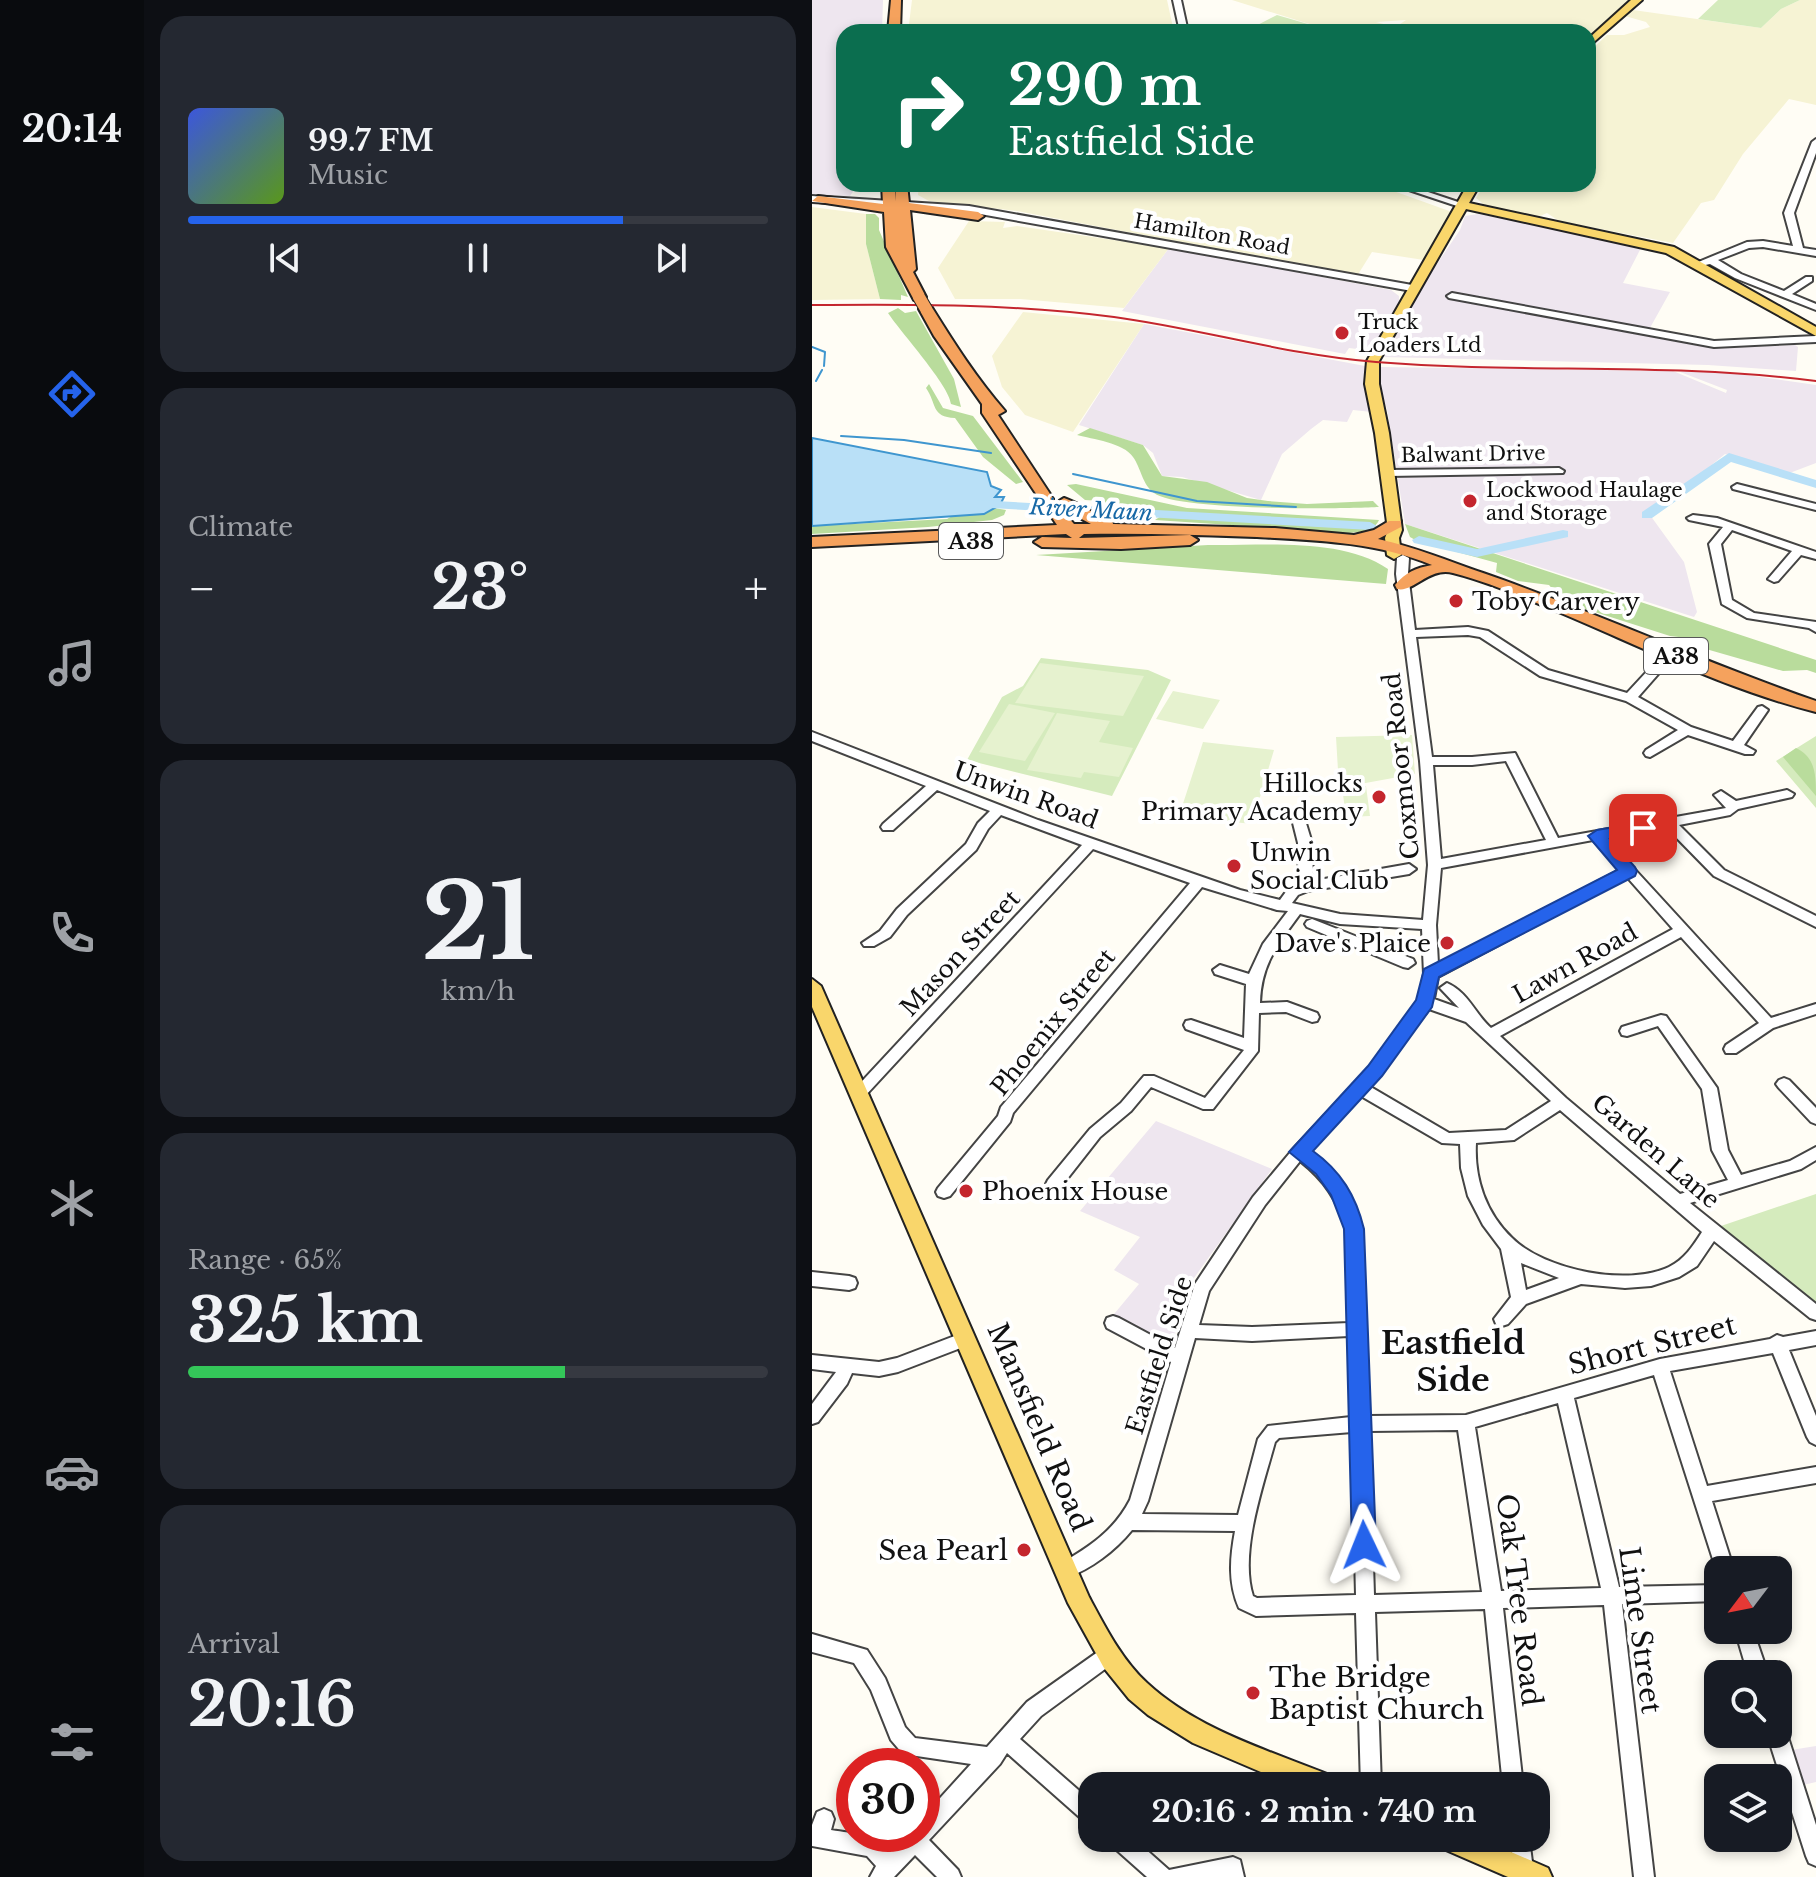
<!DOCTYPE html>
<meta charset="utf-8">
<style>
:root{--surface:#171b24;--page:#242831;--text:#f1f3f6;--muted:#9ea1a6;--line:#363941;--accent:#2563eb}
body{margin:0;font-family:"Libre Baskerville",serif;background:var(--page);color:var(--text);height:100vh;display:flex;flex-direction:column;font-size:30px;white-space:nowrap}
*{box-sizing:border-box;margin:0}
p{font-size:26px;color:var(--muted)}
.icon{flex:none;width:44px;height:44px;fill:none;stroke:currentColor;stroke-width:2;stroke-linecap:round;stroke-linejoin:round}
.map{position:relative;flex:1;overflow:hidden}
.sheet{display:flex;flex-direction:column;gap:16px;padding:16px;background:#0d0f14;width:668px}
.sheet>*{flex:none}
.guide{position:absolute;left:24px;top:24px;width:760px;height:168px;border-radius:24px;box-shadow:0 4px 12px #0003;background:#0b6e4f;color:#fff;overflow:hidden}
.needle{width:52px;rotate:238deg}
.fabs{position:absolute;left:892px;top:1556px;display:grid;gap:16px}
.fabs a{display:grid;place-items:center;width:88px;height:88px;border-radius:16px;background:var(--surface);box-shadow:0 4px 12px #0003;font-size:40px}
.speed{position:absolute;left:24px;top:1748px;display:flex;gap:16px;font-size:40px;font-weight:700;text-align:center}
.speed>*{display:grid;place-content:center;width:104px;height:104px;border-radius:50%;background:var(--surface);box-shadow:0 4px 12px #0003;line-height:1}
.speed .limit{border:12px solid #d22;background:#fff;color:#111}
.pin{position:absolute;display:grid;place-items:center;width:68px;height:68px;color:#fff;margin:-34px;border-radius:16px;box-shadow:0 4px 12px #0006}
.me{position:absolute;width:88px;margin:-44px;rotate:358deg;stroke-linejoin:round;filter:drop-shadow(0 0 6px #0008)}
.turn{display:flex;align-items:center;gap:28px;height:168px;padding:0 40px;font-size:36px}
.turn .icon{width:104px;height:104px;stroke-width:2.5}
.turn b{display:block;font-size:56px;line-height:68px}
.big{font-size:60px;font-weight:700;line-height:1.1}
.sheet .tile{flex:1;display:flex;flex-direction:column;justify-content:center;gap:12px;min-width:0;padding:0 28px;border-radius:24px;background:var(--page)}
.sheet .dial{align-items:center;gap:0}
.dial b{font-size:104px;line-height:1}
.song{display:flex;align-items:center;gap:24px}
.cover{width:96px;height:96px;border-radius:12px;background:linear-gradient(135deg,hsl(230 70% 55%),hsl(90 70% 35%))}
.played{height:8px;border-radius:4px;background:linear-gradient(90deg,var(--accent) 75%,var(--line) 75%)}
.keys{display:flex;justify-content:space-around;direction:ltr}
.heat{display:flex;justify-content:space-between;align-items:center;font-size:44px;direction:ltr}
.charge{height:12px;border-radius:6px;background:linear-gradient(90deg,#34c759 65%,var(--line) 0)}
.trip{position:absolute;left:266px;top:1772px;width:472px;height:80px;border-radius:24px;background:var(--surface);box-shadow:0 4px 12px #0003;font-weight:700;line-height:80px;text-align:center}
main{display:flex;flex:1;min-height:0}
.tabs{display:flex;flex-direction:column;width:144px;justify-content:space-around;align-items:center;background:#090b0e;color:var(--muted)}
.tabs .icon{width:56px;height:56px}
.tabs .current{color:var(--accent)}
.tabs b{font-size:36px;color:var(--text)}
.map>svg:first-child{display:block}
.industrial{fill:#eee6ef}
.farmland{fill:#f6f3d4}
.green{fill:#d5ebbd}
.forest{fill:#b9dc9c}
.pitch{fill:#e6f2cf}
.water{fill:#b9e0f7;stroke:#3f96cf;stroke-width:2}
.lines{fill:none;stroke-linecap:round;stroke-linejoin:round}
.stream{stroke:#3f96cf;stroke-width:2}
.river{fill:#b9e0f7;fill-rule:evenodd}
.minor-casing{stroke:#444;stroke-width:4}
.major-casing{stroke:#222;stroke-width:4}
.highway-casing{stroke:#222;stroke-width:4}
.minor{fill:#fff;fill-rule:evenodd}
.major{fill:#f9d66b;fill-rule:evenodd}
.highway{fill:#f5a25d;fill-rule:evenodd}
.rail{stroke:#c4262e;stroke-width:2}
.highway-bridge-casing{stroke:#222;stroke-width:14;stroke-linecap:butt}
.highway-bridge{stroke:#f5a25d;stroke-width:12}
.route{fill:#2563eb;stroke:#184099;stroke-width:2}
.poi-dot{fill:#c4262e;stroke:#fff;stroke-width:3}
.labels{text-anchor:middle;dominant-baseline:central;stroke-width:8;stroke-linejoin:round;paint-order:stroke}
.far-street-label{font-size:20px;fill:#111;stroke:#fff}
.far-poi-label{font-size:20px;fill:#111;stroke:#fff;text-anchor:start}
.far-water-label{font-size:22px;font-style:italic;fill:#1768a6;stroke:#fff}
.shield{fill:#fff;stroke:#585858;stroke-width:2}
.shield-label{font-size:22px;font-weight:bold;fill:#111}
.poi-label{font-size:24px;fill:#111;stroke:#fff;text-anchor:start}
.street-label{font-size:24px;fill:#111;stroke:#fff}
.near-street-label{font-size:28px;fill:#111;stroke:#fff}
.near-poi-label{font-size:28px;fill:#111;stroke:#fff;text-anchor:end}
.near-neighbourhood-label{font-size:32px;font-weight:bold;fill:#111;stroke:#fff}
</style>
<main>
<nav class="tabs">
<b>20:14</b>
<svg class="icon current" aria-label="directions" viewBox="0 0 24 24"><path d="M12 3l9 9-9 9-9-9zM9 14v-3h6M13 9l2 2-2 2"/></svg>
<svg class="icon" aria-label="music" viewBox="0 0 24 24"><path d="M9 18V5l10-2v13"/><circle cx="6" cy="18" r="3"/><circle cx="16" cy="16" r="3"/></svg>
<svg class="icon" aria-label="phone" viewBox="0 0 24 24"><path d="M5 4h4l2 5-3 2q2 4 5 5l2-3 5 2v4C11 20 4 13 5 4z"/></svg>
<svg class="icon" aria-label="climate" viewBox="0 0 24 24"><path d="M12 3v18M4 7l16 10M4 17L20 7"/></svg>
<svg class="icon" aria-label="car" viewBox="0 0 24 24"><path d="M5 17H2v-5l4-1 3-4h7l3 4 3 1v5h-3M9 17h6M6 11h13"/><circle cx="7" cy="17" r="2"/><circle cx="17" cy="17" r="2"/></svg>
<svg class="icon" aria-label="filters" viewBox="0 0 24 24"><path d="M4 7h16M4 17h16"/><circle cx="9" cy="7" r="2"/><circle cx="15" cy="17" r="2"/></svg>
</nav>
<section class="sheet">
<div class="tile">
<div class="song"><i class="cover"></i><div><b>99.7 FM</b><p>Music</p></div></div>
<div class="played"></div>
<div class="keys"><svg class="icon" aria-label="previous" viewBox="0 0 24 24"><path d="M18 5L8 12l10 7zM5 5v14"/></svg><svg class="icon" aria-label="pause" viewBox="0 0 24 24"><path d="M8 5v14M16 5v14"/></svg><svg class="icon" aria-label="next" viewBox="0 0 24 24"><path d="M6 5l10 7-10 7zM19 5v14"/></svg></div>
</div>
<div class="tile"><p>Climate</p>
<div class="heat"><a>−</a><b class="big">23°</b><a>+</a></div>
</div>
<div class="tile dial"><b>21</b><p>km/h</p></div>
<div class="tile"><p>Range · 65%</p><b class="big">325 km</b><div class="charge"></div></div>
<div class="tile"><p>Arrival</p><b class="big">20:16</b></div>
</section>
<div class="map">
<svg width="1004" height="1877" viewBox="0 0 1004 1877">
<rect width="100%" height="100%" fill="#fffdf5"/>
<path class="industrial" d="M0 0H71L70 32H32V184H46L38 196 0 195Z
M666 214 831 244 811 283 858 292 834 335 900 348 983 345 986 347 984 371 896 365 571 357 608 289 648 230 653 216Z
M357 248 579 290 587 296V301L560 351 537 348 533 354 310 311Z
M332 324 553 366 560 412 541 410 535 422 511 420 499 429 470 454 449 500 370 477 350 476 341 453 331 445 267 425Z
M569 367 861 371 914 393 915 390 863 370 920 373 1004 385V463L975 474 913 454 838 515 872 562 885 612 882 617 593 524 575 409 567 386Z
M344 1121 460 1169 382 1278 355 1358 293 1325 327 1284 302 1270 328 1237 268 1211Z
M1004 1746V1782L991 1785 979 1750Z"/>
<path class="farmland" d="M100 0H355L362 32H96Z
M420 0H820L776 39V32L578 31 594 20 564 22 579 26 569 32H523Z
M988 0H1004V105L977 99 931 154 902 200 889 203 861 243 747 221 735 213 726 217 675 207 664 198 673 184H776V53L795 35H812L838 27 834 22 813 16 821 10 949 28 969 9Z
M107 184H562L640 212 612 260 560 252 545 276 205 211 117 201 106 195Z
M0 207 54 214V244L68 299 0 300Z
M157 221 193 222 191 228 205 226 357 248 312 308 208 299H143L126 268Z
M211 312 332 324 261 432 213 415 190 387 180 356Z"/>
<path class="green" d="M906 0H988L969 9 949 28 886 19Z
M465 15 523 32H432Z
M229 658 336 670 359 680 300 796 155 760 190 697 211 686Z
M1004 736V808L964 761Z
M1004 1194V1305L906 1227Z"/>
<path class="forest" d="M54 214H63L67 218V230L96 297 89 295V300L68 299 54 244Z
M86 308 93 313 104 311 142 379 149 407 139 404C137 385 90 334 76 313Z
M117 384 131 408 161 416 211 482 204 484 171 457 143 418C119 417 125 404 114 388Z
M278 428 331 445 350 476 395 482 435 498 456 501 495 504 561 501 567 507C532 509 365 511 342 493 330 484 329 468 321 457 312 443 280 439 265 435Z
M264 484 375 508 567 520C562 531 549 532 537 533L343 520 349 516 294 514 290 501 273 500 255 485Z
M182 508 194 510 192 515 180 520 116 527 0 534V526L135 519 144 514H172Z
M593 524 1004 660V673L995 670 971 671 880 645 884 639 858 636 764 606 750 600 737 585 706 581 684 572 685 563 605 541 598 537Z
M396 545C451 546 529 537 576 569L574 584 224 555Z
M984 748C1004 757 1004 777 1004 796L971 757Z"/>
<path class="pitch" d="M228 663 332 676 311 716 203 703Z
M361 691 408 700 391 729 344 719Z
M197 704 243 713 213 761 167 752Z
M245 713 298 721 287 742 321 748 307 777 272 772 269 778 215 770Z
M600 735 603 774 537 786H554L558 816 534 817 530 787H527L524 737Z
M391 742 462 750 440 824 367 816Z"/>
<path class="water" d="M0 438 175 472 179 486 189 490 183 497H192L188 505 172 514 0 526Z"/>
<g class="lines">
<path class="stream" d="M0 347 13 352 12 366
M4 381 10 370
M29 436 92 440 179 453
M261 474 385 501 484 507"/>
<path class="river" d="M917 453 1004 480V488L919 462 840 518H830V512Z
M166 500 558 522 565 526 558 530 161 507V501Z
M751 530 756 531V537L665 557 602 543 600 540 607 536 665 549Z"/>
<defs>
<path id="minor" d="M361 0H369L376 32H368Z
M1004 139V153L982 213 991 248 1004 250V256L951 247 937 248 906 260 929 274 972 291 994 277H1000V281L980 294 1004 304V310L923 278 898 264 884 267V263L935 242 951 241 981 246 972 213 1000 142Z
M579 184H592L655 205 648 207Z
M0 196 157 206 600 285 605 288 600 291 157 212 0 202Z
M640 293 902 341 1004 336V342L902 347 637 298 635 296Z
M747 468 752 471 751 473 576 476 571 473 576 470Z
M925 484 1004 504V510L921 489 920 487Z
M881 515 905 518 1004 552V559L989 555 966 581 962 582 956 579 980 551 920 530 909 544 920 600 942 613 1004 622V632L997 628 935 618 910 604 897 544 911 527 877 520 875 518Z
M591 555 597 558 596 574 603 630 656 627 676 631 736 670 815 693 840 666H848L850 669 848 672 826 697 879 727 921 741 946 707 950 706 956 710 932 745 943 751 941 754H933L876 735 838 757 834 756 832 753 834 750 866 730 814 701 728 676 668 637 656 635 604 637 620 757H660L703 753 746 838 914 808 902 795 909 791 924 801 975 790 982 794 980 797 926 809 918 815 867 825 912 870 1004 916V927L902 876 854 827 794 838 959 1018 1004 1004V1014L961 1028 924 1053H914L912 1049 914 1045 947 1023 869 937 688 1036 754 1098 868 1194 916 1180 900 1150 890 1089 846 1026 815 1036 810 1035 808 1031 810 1027 849 1015 854 1016 905 1088 916 1150 929 1175 978 1161 1004 1147V1160L989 1169 878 1203 1004 1304V1320L998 1318 902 1241 885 1266 867 1277 839 1286 813 1288 769 1284 714 1304 696 1324 690 1326 684 1324 682 1319 699 1297 689 1249 671 1225 656 1196 649 1168 648 1144 630 1143 549 1096 497 1151C524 1171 540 1197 550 1229L556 1416 654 1415 848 1359 958 1339 965 1335 971 1337 1004 1331V1345L977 1350 1004 1416V1445L998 1442 995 1437 961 1353 858 1371 895 1486 1004 1467V1483L900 1501 922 1570H906V1575L842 1375 762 1398 807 1587 906 1585V1601L810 1604 842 1877H822L792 1605 691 1608 711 1786H691L673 1609 563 1612 569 1786H549L544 1613 444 1616 427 1608C416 1583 418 1558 423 1531L320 1530C303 1551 279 1569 254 1578L248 1576 245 1570 248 1564C277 1547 302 1531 318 1500L359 1362 295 1328 293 1323 295 1318 301 1316 307 1318 363 1348 383 1284 441 1197 482 1148 558 1067 607 1001 612 974 610 929 528 924 488 914C466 944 449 964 448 1003L475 1002 505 1013 507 1017 505 1021 500 1022 474 1012 447 1013 446 1051 401 1109H391L339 1087 319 1111 288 1137 248 1188 242 1190 236 1188 234 1184 236 1180 278 1129 309 1103 332 1076H342L393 1098 432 1050 374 1029 372 1025 374 1021 379 1020 432 1038 434 984 403 974 401 970 408 965 437 974 451 944 476 911 465 910 390 887 201 1113 198 1122 138 1196 132 1198 126 1196 124 1192 126 1188 186 1116 189 1107 378 883 281 849 53 1096H43L40 1092 270 845 189 815 176 829 164 850 95 915 78 937 62 946H52L50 943 68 931 85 909 154 844 166 823 178 811 125 790 81 830H71L69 827 71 824 114 786 0 741V732L226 820 428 890 468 900 476 889 487 885 486 843 481 823 483 820H493L500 843 501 881 597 864 604 869 597 874 496 891 486 895 480 903 528 914 611 920 616 865 608 761 584 574 585 558ZM694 761 734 840 629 859 621 765H660ZM781 840 808 870 626 964 624 925 629 868ZM815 877 861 929 679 1028C663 1014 656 992 635 983L628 988 647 1008 622 999 626 977ZM617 1009 654 1022 739 1101 694 1130 637 1133 557 1086ZM748 1110 890 1232C881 1246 873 1259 857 1267 815 1287 732 1270 700 1238 674 1213 662 1179 664 1143L702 1140ZM488 1161C512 1180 526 1200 534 1229L537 1323 440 1327 387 1325 397 1291 453 1205ZM709 1263 747 1278 714 1290ZM537 1336 539 1417 456 1426 446 1439 426 1515 330 1514 336 1501 383 1338 440 1341ZM746 1403 789 1588 689 1591 663 1427ZM646 1430 670 1592 562 1595 557 1431ZM540 1432 544 1595 445 1598 441 1596C427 1553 451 1486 463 1442L467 1438Z
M500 919 601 959 603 963 596 968 591 967 495 927 493 924 495 921Z
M972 1078 977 1080 1004 1108V1124L999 1122 967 1088 964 1084 967 1080Z
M0 1272 37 1276 43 1278 45 1283 43 1288 37 1290 0 1286Z
M153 1332 159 1334 161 1339 159 1344 86 1372 67 1376 40 1373 35 1384 6 1422 0 1424V1404L24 1372 0 1369V1355L67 1362 85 1358Z
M923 1630H941L956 1674H936Z
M0 1634 55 1650 73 1678 93 1727 103 1738 175 1747 215 1702 290 1649 297 1646 304 1649 306 1655 304 1661 229 1716 208 1739 280 1802V1825L273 1822 195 1753 188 1764 117 1840 146 1870 149 1877H125L103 1855 82 1877H58L64 1866 55 1856 0 1846V1825L5 1812 12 1809 19 1812 22 1819 19 1830C43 1834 60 1833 78 1852L95 1834H110V1818L159 1764 91 1754 79 1740 59 1690 42 1663 0 1652Z
M966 1725 972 1727 975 1734 1004 1825V1866L997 1863 994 1856 955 1734H966Z
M296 1838H321L357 1870 421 1857 428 1860 432 1877H335L299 1845Z
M697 1838H717L721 1870 718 1877H704Z"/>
<path id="major" d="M819 0H830L776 47V39Z
M656 184H668L657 203 862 247 1004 327V336L854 253 654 209 567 361V384L577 433 590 530 587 538 589 555 582 559 575 555 573 538 576 530 563 433 553 384 555 361Z
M0 979 9 986 277 1597C293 1627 310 1660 335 1683 387 1731 459 1751 522 1777L526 1786H482L381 1743 336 1715 317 1699 292 1668 256 1603 0 1007Z
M623 1838H667L736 1868 740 1877H696L627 1847Z"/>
<path id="highway" d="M79 0H89L88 32H76Z
M70 184H82L84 201 83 184H95L97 203 166 212 172 216 166 220 98 210 104 269 101 272 114 297 112 300H102L74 247 72 212 0 201 6 196 71 204Z
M114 305 119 306C142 343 165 379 193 411L186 415 244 503 252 498C269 504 282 515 300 520L301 524 463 528 542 535 562 530 577 521H589V527L566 539C603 547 636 561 671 573 784 612 891 662 1004 701V712C916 690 832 648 749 613 714 599 677 582 641 573 616 567 602 593 585 589L583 585C594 572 604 568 620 565 565 542 504 540 445 537 387 535 330 533 272 534L267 538 378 535 386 540 378 545 309 549 230 547 222 542 230 537 260 538 254 534 0 547V537L245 525 170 413V404L122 336 107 309ZM247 507 279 524H262Z"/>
</defs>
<use href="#minor" class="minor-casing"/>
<use href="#major" class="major-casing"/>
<use href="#highway" class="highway-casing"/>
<use href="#minor" class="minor"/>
<use href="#major" class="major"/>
<use href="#highway" class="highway"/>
<path class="rail" d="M0 305C101 304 202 304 302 317 390 329 475 355 564 362 710 374 857 362 1004 381"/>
<defs>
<path id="highway-bridge" d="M107 297 114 309"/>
</defs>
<use href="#highway-bridge" class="highway-bridge-casing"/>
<use href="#highway-bridge" class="highway-bridge"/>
</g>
<path class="route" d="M831 822 837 824 840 828 837 832 798 839 823 867 825 871 823 876 627 977 620 1007 570 1076 501 1151C529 1171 544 1196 552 1229L564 1545 560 1553 552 1556 543 1553 540 1545 532 1229 519 1195 504 1174 477 1152 556 1066 604 1000 612 969 805 870 776 836 785 830Z"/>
<g class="poi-dot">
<circle cx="530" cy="333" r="8"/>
<circle cx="658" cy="501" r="8"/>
<circle cx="644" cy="601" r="8"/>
<circle cx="567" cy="797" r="8"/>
<circle cx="422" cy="866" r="8"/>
<circle cx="635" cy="943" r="8"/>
<circle cx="154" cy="1191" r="8"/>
<circle cx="212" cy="1550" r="8"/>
<circle cx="441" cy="1693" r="8"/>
</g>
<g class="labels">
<g class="far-street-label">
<text transform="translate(400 234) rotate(10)">Hamilton Road</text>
<text transform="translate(661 454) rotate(-1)">Balwant Drive</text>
</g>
<g class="far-poi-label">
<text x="546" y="322">Truck<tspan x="546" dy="23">Loaders Ltd</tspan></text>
<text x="674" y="490">Lockwood Haulage<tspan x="674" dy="23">and Storage</tspan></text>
</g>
<g class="far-water-label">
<text transform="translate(279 510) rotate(3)">River Maun</text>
</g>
<g class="shield">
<rect x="127" y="523" width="64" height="36" rx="6"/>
<rect x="832" y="638" width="64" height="36" rx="6"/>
</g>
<g class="shield-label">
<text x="159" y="541">A38</text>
<text x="864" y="656">A38</text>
</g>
<g class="poi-label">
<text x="660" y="601">Toby Carvery</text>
<text x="551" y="783" text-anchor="end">Hillocks<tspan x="551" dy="28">Primary Academy</tspan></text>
<text x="438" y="852">Unwin<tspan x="438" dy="28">Social Club</tspan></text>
<text x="619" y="943" text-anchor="end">Dave's Plaice</text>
<text x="170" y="1191">Phoenix House</text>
</g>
<g class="street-label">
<text transform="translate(589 766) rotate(-96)">Coxmoor Road</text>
<text transform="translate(214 795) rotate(20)">Unwin Road</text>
<text transform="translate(148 953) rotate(-47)">Mason Street</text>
<text transform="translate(763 963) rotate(-29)">Lawn Road</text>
<text transform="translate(241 1022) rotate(-51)">Phoenix Street</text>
<text transform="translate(844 1151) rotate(41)">Garden Lane</text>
<text transform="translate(347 1355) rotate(-72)">Eastfield Side</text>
</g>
<g class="near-street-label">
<text transform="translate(840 1345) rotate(-14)">Short Street</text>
<text transform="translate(227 1427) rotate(67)">Mansfield Road</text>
<text transform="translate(707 1600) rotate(83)">Oak Tree Road</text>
<text transform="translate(828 1630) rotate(82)">Lime Street</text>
</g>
<g class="near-poi-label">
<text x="196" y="1550">Sea Pearl</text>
<text x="457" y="1677" text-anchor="start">The Bridge<tspan x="457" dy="32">Baptist Church</tspan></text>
</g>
<g class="near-neighbourhood-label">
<text x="641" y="1343">Eastfield<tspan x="641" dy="37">Side</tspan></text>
</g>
</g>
</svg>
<div class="fabs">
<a><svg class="needle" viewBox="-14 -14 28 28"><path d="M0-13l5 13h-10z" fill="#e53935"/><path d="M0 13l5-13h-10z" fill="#9ea1a6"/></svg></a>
<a><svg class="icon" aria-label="search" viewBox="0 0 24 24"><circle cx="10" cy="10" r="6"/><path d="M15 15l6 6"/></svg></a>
<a><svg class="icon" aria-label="layers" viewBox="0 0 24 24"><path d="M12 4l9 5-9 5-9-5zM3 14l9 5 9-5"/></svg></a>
</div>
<div class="speed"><div class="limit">30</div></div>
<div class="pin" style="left:831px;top:828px;background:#d93025"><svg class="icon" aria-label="arrive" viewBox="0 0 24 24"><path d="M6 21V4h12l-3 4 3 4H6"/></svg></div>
<svg class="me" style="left:552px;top:1545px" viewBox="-20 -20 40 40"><path d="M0-17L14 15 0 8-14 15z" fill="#2563eb" stroke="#fff" stroke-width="4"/></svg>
<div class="trip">20:16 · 2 min · 740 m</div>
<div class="guide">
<div class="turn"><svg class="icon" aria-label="right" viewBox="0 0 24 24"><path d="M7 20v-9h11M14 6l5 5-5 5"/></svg><div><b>290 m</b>Eastfield Side</div></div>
</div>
</div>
</main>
